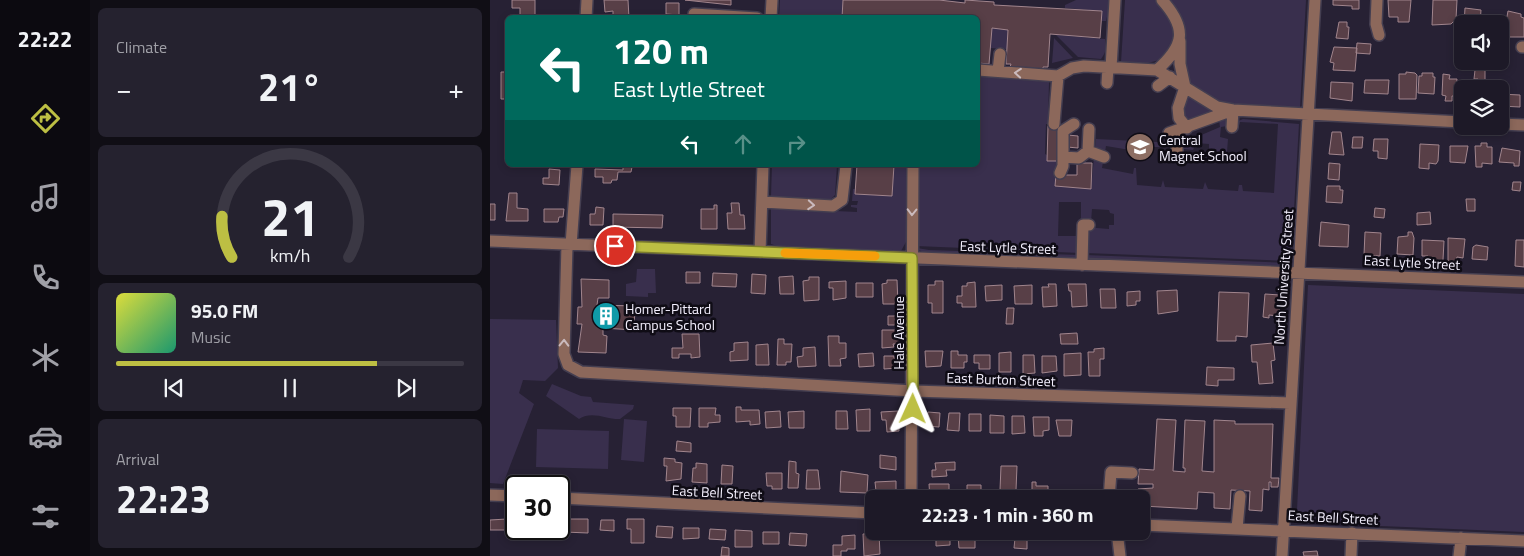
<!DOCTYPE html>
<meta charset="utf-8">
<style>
:root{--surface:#1d1927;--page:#25222f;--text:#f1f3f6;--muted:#a0a0a7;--line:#3b3844;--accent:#bdbf43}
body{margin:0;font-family:"Titillium Web",sans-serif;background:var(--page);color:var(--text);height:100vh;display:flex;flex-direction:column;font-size:19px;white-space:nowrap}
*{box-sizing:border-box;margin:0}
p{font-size:16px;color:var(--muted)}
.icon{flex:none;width:28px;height:28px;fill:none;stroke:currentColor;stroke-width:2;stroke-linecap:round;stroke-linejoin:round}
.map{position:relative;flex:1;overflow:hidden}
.details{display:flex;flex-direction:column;gap:8px;padding:8px;background:#100e15;width:400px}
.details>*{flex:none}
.hud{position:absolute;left:15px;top:15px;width:475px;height:152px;border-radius:8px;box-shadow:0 2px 8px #0003,0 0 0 1px var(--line);background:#00695c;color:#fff;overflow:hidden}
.fabs{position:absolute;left:964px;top:15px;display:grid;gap:10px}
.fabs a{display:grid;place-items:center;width:55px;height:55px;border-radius:8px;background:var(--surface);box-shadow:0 2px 8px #0003,0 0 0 1px var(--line);font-size:25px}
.speed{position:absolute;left:15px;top:475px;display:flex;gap:10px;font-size:25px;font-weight:700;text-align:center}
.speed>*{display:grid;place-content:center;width:65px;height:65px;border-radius:50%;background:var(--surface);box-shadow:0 2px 8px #0003,0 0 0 1px var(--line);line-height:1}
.speed .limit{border:2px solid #111;border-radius:8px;background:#fff;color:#111}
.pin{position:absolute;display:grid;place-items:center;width:42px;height:42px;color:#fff;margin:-21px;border:2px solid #fff;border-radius:50%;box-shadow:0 1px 5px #0007}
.me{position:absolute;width:55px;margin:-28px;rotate:1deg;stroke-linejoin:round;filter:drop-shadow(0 0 4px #0008)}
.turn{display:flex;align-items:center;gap:18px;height:105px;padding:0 25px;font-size:22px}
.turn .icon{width:65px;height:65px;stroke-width:2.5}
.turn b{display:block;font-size:35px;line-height:42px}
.lanes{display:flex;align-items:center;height:48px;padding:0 25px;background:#0003;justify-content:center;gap:25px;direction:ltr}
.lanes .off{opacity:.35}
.big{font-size:38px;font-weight:700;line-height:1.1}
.details .card{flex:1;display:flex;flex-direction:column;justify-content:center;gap:8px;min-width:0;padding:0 18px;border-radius:8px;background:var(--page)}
.details .dial{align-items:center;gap:0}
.dial svg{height:130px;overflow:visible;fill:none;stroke:var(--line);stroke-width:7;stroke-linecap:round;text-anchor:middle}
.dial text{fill:var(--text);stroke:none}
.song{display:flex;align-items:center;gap:15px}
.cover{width:60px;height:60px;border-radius:8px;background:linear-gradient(135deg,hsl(60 70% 55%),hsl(160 70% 35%))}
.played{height:5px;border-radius:2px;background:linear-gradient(90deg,var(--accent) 75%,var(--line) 75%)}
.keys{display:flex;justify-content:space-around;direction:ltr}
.heat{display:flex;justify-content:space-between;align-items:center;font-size:28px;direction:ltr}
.trip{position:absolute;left:375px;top:490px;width:285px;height:50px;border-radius:8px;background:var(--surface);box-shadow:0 2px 8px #0003,0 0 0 1px var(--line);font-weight:700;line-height:50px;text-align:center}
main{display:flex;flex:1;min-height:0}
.tabs{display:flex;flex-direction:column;width:90px;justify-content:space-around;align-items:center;background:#0c0a10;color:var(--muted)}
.tabs .icon{width:35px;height:35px}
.tabs .active{color:var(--accent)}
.tabs b{font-size:22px;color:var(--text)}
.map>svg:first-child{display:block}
.green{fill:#392f4d}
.building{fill:#583f47;stroke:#a1858d}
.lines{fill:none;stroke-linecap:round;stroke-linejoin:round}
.minor-casing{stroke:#443e50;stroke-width:14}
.minor{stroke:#8c685b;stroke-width:11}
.oneway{stroke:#cababd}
.route-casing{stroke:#7b7c2c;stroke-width:12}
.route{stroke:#bdbf43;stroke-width:9}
.slow{stroke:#f59e0b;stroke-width:9}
.labels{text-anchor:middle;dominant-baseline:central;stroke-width:5;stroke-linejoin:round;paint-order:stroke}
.poi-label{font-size:14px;fill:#f4f0fe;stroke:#0f0c15;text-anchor:start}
.street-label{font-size:14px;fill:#f4f0fe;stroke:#0f0c15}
</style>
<main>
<nav class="tabs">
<b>22:22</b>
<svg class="icon active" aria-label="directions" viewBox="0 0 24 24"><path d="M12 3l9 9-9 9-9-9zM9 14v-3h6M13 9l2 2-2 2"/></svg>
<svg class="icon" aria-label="music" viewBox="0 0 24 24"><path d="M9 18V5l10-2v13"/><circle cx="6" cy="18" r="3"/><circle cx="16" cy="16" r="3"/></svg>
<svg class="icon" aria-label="phone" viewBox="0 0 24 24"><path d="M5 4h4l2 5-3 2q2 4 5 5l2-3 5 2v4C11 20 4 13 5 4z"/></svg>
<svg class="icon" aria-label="climate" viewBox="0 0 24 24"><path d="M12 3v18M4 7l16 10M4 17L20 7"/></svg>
<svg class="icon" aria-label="car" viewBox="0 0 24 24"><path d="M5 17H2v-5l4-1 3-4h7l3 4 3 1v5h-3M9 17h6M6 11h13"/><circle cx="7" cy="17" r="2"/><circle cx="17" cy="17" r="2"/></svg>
<svg class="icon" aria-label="filters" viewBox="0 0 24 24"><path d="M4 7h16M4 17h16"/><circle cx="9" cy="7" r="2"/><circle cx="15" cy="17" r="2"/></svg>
</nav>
<section class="details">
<div class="card"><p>Climate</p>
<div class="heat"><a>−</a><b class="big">21°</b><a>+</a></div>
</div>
<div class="card dial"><svg viewBox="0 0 100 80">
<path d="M14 69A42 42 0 1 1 86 69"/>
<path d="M14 69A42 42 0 0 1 8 44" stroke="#bdbf43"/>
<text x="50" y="56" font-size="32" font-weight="700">21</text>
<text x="50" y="72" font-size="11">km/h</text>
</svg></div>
<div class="card">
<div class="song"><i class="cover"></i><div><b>95.0 FM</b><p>Music</p></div></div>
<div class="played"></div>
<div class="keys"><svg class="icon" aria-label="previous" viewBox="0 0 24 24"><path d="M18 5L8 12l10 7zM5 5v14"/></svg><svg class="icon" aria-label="pause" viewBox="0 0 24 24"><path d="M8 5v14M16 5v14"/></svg><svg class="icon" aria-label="next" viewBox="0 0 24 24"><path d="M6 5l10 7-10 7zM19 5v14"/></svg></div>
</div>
<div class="card"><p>Arrival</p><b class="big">22:23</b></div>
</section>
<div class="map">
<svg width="1034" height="556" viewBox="0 0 1034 556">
<rect width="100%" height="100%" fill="#272134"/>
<path class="green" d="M290 0H353L352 17 289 18Z
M586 0H621L616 21H612V11L575 8V5Z
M635 0H668L676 7 688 36 673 59 658 63 631 62Z
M677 0H816L810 109C771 107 725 112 698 80Z
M502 28 518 30 517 49 500 48Z
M566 35 615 39C616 47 617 51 611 59L588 57Z
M564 38 583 58 562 63Z
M488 76 559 82 558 124H556L555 154 569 161 565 186 601 189 604 158 613 162 612 168 643 174 644 168H646L647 185 671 187 673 180 675 187 713 189 715 182 718 189 748 191 749 185H752L753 191 784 193 788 124 750 122 748 129 746 122 753 119 809 124 801 261 596 253 595 227 619 229V225H624V214L620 213 619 210 602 209 601 222H591V202H569L568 236H590V253L426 246V165H488Z
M696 95 723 112 700 121C690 115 694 105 696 95Z
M736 118 737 126 731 127 730 137 738 139 737 152 719 151V144L706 143 703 150 694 149 693 140 697 133 702 139 730 127 729 120Z
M606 139 667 142 681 139 683 147H649L647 158 646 151 616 146 615 152 605 148Z
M282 165H347L345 195 339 201 283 197 281 196Z
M404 168H419L417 240 411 251 290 247 281 244V208L367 212V208L361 207V205H367L368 201H362L363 189H365V194L402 196Z
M427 248 439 250 590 255 589 258 433 253Z
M595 255 800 263V266L595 259Z
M147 269H165L166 293H158V297L136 296V284L146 282Z
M818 285 1034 294V532L820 523 807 510Z
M0 319 66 320 68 368 55 381 33 380 29 393 44 404 13 484 0 483Z
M62 384 91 396 101 397 103 402 144 405 143 409 130 419C118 420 102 410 89 419L56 396Z
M134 419 157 421 154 462 131 460Z
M47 429 119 431 118 469 46 467Z"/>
<path class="building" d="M22 0H45V18H30V8H22Z
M114 0H138L139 18 123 17V11L115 12Z
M195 0H241V5Z
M353 0H449L475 3V0L504 2V5L612 11 610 38 560 34 558 67H553V69L520 67 521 64H516L518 30 502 28 499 64 488 63V18H352Z
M843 0H869V9H862V6L843 5Z
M898 0H921L919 22H908V17H899Z
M943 0H967L966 19 961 24 942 25Z
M176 3H189V15L176 14Z
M975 8 991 10 990 24H974Z
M1018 11 1031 14V17L1034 18V37H1017L1018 29 1015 28Z
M849 22H857V27H859L858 39 846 38Z
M867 43 881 44 880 54 866 53Z
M844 47 867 48 865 71 843 70 844 63 840 62Z
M968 49H972V61H981L980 66 967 65Z
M985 70H995V88L1001 89H974V86L987 87 988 79H984Z
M11 72H18V99H11Z
M916 72 925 73 927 75 926 99H909V74H916Z
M932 73H943V77H945L944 94 928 93 929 76H932Z
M953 74 960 75 959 79H967L966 96H962V101H955L956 96 952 95Z
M875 80H899L898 94 874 93Z
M841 82 863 83 862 101 840 98Z
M1010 94 1030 95V107L1010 106Z
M558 126H570L569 161H557Z
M842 132H851L854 155 839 154Z
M578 135 588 136V148L577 147Z
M863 137H873L872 148H862Z
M884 139H898L897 159 888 158V151H883Z
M991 143H997V147H1002V164L992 163V167H986L985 146H991Z
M930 144 949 145 948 161 946 164 939 163V169L929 168Z
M960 146H978L975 163 960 162Z
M1012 148 1030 151 1029 166H1024V163L1009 162Z
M587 163H602L601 189 565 186 566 175H587Z
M839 163 850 164 849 180 838 179Z
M133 165H144V167H142L141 172H128L127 180H122L121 183H113V177H105V169L133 170Z
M367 165H404L402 196 365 194Z
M59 169 70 170 69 185 53 184V178H59Z
M1023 182H1031L1030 191 1022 190Z
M837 186H850V190H853L852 203 836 202Z
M19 193H27V208L38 209V221H16Z
M976 199H985V211H977Z
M241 203H249L250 215H254L255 229H238L237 213H242Z
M0 204H5V220H0Z
M224 205H227V229H211V209H224Z
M106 207 114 208 113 225H100V214H105Z
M885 208 895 209 894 218 884 217Z
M54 209H74L73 217H69L68 222H54Z
M940 212 941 224 927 225V213Z
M123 214 173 215 172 228 123 227Z
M831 222 859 225 858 247 829 246Z
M875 232 891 233 890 256 874 255Z
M918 232H922L924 238 923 255 907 254 908 237 918 236Z
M958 238 975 239 973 258 967 257 966 261H958Z
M932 240 954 241 953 260 938 259V256H932Z
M1026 240H1034V267L1025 266Z
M986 245 998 247 997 260 982 259 983 247Z
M196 272H210V283H196Z
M223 273 247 274 246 287 222 286Z
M262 274 276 275 275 294 261 293Z
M303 276 304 294H290L289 277Z
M319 277H329V300L314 301 313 281 319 280Z
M91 279 119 280V298H108L107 305 145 306 144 330 113 328V335L117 336 116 353 88 352 92 324H87L88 307H92Z
M397 280H407L408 304H393L392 284 397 283Z
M356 281V298L343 300V288H339V282Z
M445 281H453V313H442V303H438V285H445Z
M485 282 486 307H472V303H467V296H472V286H477V283Z
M366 283H383V297H366Z
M558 284H566L567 306 553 307 552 287H559Z
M578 284H596L597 306 582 307 581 291H579Z
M512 285V300L496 301 495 286Z
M542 285V304H525L524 286Z
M610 289H625L626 308H611Z
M687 290 688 311 668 314 667 291Z
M650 291V301H646V305L637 306V292Z
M729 292 759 293 757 337 746 336V341H727Z
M775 294 790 295 789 316 779 315V318L773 317Z
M517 308H524L523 324H516Z
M398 316H414V325H398Z
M392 330H409L410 344H403L404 347 392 348Z
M587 333 588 344H571L570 334Z
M192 334H209L210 357 201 358V354H189V358H182V348H193Z
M338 336H349V343H356V358L350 359 351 366H339Z
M288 339H294V344H302L301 362H296V365H287Z
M258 342V360L240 361V352L244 351V343Z
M783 343 785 360 781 361 783 383 769 384 767 362H762L761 345Z
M278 344 279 365H266V345Z
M325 347 326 366 308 367 307 357 313 356V348Z
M614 348V359H610V376H599L598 352H604V349Z
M435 351H453L451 366 436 367Z
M461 351H468V355H477V362H474V368H461Z
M521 352V372H509V353Z
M383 353 384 366 369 367 368 354Z
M591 353V375L574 376V354Z
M484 355H500V369H489V363H484Z
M533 355H544L545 373 533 374Z
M394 356H404V358H408V368L394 369Z
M552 356H566L567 371 552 373Z
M717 367 744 368V380H728V386L716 385Z
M246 407H251V410H269L270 424 260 425V421L246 422Z
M183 408H201L200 427H186V416H183Z
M209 408H226L225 415H230V422L218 423V427H209Z
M380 409V431H367L366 410Z
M290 411 291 427 276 428 275 412Z
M314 411V428H299L298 412Z
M346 411H357L358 429H346Z
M408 411 409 431 397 432 396 420H392L391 412Z
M438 412 450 413 449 427 436 426Z
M459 413H470L469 431 457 430Z
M479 414H491V431H479Z
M500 415 514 416V433H500Z
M522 416H534L535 433 522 434Z
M543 417H559V430L553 431V436H544Z
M667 419 686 420 683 471 695 472V468H693L695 420 715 421 712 471 724 472V420L745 421V424H783L781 478H789L788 487H781V482H779V490L773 489 772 511 759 510 760 491 741 490 740 509 724 508V493L708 492 707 509 652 506 651 499H647L648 489 663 488V484H648L649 469 664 470Z
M566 420H582L581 436H569Z
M187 441 201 443V452L186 451Z
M390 455 406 457V470L390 468Z
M174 458 185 459V462L192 463 191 479 176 481 177 466H174Z
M299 461 306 462V473L309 474 308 488H298Z
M465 462V470H456L457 476 442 477V470H446L445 463Z
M206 463 217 464V483L202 482 203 468H206Z
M232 465 243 466 242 484H231Z
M511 466H527L526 490H510Z
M317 470H328L330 489H316Z
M351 471 378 475 377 493 350 492Z
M276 473H292V489H282V486H277Z
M406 481V496L390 497 389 491H386L385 482Z
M542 482H546V486H558V498L542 499Z
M439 484H459V498L440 499Z
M477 485H491V495L477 496Z
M17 519V530H0V520Z
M74 519H98V533L74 532Z
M137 519H154V543H141V529H137Z
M111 520H124V531L110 530Z
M167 526 183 527 182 538 166 537Z
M193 528H209V538L193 539Z
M220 529 236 530 235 540 219 539Z
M245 530 262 531V547H245Z
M273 532H289V544H273Z
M300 533 317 534 316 546 299 545Z
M389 533 390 554 374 556 373 534Z
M365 535V549H357V551H351V556H343V545H352V536Z
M446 535H460V545L446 546Z
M485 535V548H469L468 536Z
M525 538 537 539V549L524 548Z
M232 547 239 548V556H231Z
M827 551 828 556H814L813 552Z"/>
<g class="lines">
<defs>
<path id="minor" d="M887 0 886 24 889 35
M204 14 267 18
M96 18 97 0
M281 18 282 0
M690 41V64L695 87 688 108 689 118 697 128
M1032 47H1034
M621 68 625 0
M488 70 568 76 582 68 594 66 667 70 727 107 743 110 972 122
M667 70C694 46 698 29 672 0
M508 71 510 54
M617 83 618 68
M668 86 680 77
M564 124 568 76
M1010 124 1034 125
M599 129 598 151 614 157
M679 133 743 110 742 127
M687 154V131
M573 157 589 158 598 151
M570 173 573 166V131L584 124
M272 202 343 206 352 200 356 165
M0 241 1034 282
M77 245 74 354 78 365 91 372 423 391 800 403
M81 245 87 165
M270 252 273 165
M592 265 593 225H599
M0 495 26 496
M69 498 384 513
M421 499 423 165
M619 499 621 472 642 473
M651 525 1034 541
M747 528 750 496
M627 531 630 556
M792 556 825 0
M861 556 862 533
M969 556 971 538"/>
</defs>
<use href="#minor" class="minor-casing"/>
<use href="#minor" class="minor"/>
</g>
<defs><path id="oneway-chevron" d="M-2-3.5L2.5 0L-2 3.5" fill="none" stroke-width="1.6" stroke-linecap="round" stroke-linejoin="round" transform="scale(1.25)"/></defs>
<g class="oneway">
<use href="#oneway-chevron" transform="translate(528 73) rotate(-175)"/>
<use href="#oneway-chevron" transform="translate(321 205) rotate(4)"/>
<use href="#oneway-chevron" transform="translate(422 212) rotate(91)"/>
<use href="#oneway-chevron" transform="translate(74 343) rotate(-89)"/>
</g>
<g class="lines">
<defs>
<path id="route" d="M125 246 422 258 423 409"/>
</defs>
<use href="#route" class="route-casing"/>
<use href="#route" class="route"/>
<path class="slow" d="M295 253 385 256"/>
</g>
<defs>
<symbol id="school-disc" viewBox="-11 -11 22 22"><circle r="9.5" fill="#8d6e63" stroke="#0f0c15"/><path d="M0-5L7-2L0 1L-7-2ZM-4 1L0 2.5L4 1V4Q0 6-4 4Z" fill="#fff"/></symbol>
<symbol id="building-disc" viewBox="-11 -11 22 22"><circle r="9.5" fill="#0f9aa8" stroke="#0f0c15"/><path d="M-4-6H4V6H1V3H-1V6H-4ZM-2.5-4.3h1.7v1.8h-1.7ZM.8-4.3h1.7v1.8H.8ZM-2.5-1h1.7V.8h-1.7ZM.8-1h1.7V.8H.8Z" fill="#fff"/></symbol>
</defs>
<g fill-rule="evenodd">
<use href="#school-disc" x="634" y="131" width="32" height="32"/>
<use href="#building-disc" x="100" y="300" width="32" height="32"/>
</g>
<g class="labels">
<g class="poi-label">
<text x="669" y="139">Central<tspan x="669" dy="16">Magnet School</tspan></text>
<text x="135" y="308">Homer-Pittard<tspan x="135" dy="16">Campus School</tspan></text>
</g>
<g class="street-label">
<text transform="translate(518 247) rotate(2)">East Lytle Street</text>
<text transform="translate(922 262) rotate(3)">East Lytle Street</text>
<text transform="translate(793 277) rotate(-86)">North University Street</text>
<text transform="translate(408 333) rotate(-90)">Hale Avenue</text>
<text transform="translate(511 379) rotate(2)">East Burton Street</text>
<text transform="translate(227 492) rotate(3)">East Bell Street</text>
<text transform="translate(843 517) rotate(3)">East Bell Street</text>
</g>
</g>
</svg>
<div class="fabs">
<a><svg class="icon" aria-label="sound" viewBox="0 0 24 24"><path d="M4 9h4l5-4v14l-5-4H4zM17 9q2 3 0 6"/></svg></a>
<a><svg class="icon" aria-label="layers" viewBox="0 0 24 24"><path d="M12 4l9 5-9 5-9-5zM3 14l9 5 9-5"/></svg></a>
</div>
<div class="speed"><div class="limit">30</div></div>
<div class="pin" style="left:125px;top:246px;background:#d93025"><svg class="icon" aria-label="arrive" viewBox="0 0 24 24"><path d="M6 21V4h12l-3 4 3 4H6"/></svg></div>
<svg class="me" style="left:423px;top:409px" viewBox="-20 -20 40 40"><path d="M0-17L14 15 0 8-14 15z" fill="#bdbf43" stroke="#fff" stroke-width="4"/></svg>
<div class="trip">22:23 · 1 min · 360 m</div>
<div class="hud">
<div class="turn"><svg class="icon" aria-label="left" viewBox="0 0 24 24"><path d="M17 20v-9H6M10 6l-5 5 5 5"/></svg><div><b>120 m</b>East Lytle Street</div></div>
<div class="lanes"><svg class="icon" aria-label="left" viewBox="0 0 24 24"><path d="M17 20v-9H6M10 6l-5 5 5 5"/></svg><svg class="icon off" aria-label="ahead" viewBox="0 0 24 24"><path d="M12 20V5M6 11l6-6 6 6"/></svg><svg class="icon off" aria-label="right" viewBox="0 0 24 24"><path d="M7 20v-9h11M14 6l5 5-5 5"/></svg></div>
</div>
</div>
</main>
